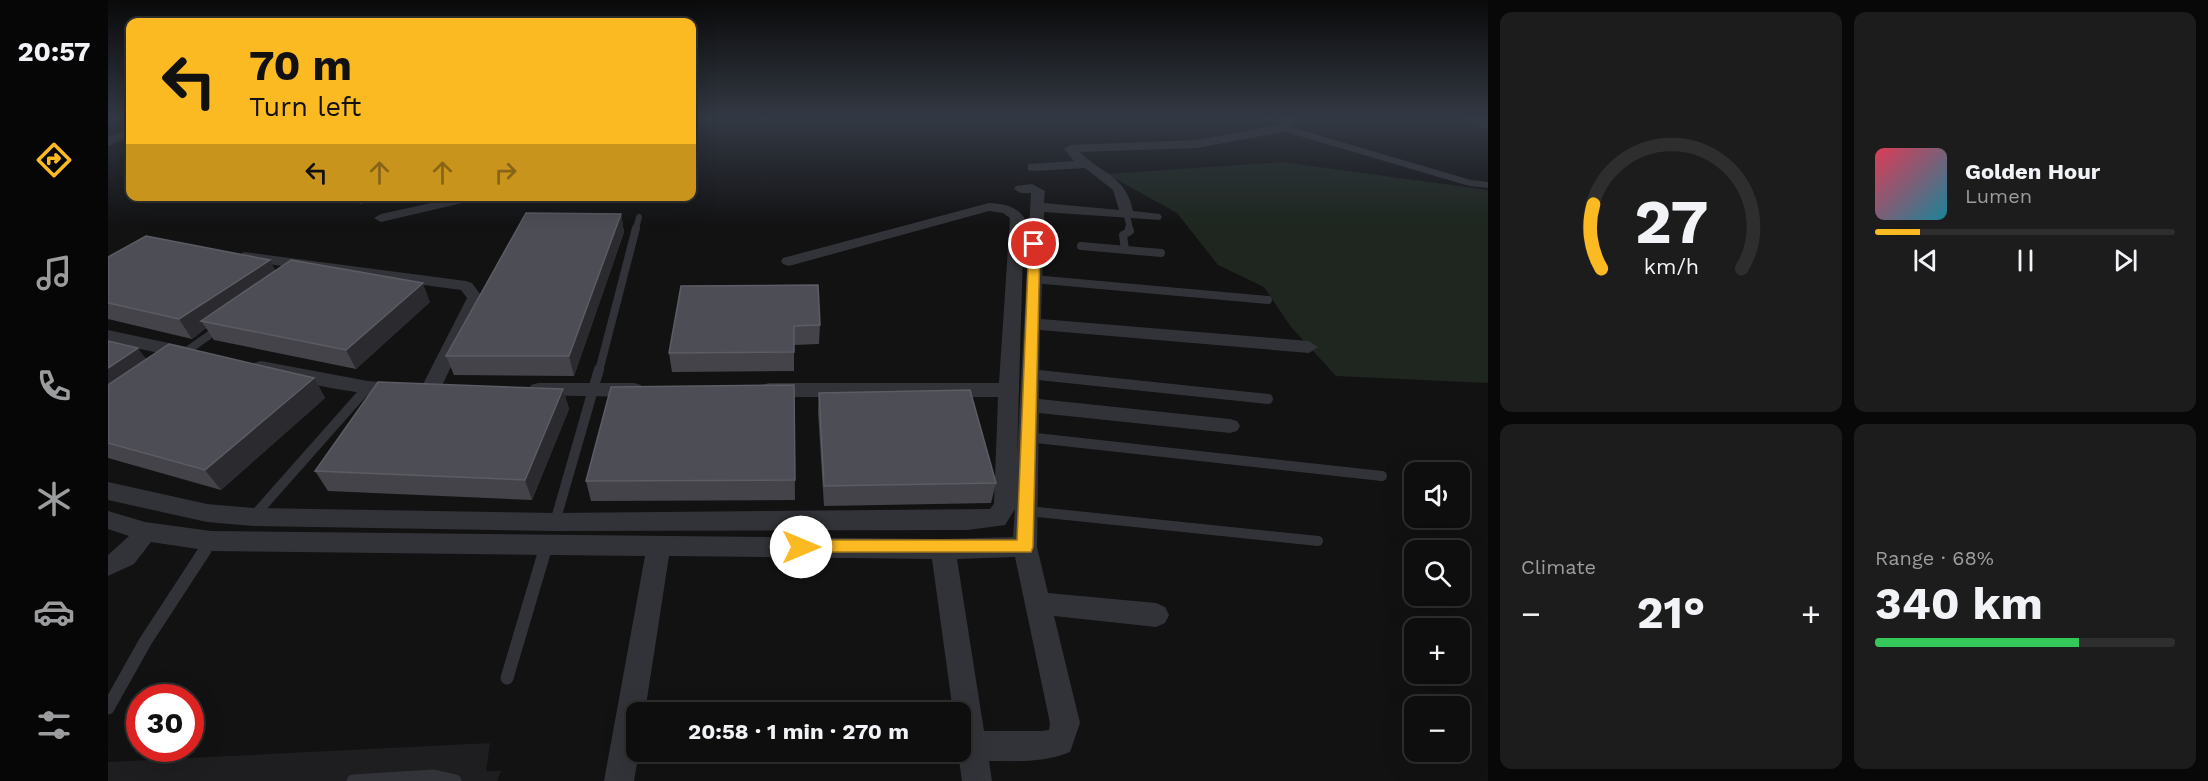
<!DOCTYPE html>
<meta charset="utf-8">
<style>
:root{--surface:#0e0e0e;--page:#1c1c1c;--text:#f1f3f6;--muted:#9b9c9e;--line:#2e2e2e;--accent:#fbb922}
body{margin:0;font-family:"Work Sans",sans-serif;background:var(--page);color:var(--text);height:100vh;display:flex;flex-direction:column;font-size:22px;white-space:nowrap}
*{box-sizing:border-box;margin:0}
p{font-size:20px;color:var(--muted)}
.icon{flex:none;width:33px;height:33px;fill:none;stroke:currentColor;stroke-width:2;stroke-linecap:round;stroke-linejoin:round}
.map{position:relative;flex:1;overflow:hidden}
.drawer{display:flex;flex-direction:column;gap:12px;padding:12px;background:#080808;width:720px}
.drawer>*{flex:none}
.guide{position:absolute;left:18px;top:18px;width:570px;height:183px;border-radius:12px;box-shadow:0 6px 24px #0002,0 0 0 2px var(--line);background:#fbb922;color:#111;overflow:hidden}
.buttons{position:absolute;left:1296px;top:462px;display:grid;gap:12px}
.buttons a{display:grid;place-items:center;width:66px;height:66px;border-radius:12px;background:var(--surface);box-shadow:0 6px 24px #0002,0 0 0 2px var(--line);font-size:30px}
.speed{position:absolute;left:18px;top:684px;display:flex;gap:12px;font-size:30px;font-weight:700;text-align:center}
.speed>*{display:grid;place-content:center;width:78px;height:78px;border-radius:50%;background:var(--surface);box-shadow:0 6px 24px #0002,0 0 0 2px var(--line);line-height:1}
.speed .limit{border:9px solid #d22;background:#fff;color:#111}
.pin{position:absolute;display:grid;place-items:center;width:51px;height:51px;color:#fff;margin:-26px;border:3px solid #fff;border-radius:50%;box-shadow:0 2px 6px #0007}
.me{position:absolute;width:66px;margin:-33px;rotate:90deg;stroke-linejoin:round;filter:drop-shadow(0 0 4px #0008)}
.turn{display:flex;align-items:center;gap:21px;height:126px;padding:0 24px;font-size:27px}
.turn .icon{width:78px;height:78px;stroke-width:2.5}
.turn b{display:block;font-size:42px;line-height:51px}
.lanes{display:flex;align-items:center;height:57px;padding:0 24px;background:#0003;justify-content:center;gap:30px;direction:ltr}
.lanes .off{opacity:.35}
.big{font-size:45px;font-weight:700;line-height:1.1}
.drawer .card{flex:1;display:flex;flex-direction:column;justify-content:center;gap:9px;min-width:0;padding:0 21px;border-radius:12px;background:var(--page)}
.drawer .dial{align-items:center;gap:0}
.dial svg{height:156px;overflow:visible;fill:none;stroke:var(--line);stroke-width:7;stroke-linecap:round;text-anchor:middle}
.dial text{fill:var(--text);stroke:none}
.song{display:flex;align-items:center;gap:18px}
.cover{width:72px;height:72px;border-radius:9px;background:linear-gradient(135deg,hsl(350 70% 55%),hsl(190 70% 35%))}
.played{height:6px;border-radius:3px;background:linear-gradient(90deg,var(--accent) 15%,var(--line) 15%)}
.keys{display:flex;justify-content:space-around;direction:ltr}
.heat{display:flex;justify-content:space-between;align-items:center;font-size:33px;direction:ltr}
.charge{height:9px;border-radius:4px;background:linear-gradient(90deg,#34c759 68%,var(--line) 0)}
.drawer .tiles{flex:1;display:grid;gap:12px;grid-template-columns:repeat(2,1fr)}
.trip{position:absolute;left:518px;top:702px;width:345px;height:60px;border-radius:12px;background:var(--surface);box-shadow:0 6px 24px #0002,0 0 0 2px var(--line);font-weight:700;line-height:60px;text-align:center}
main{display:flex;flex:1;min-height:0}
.tab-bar{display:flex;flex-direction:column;width:108px;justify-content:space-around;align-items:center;background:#060606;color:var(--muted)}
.tab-bar .icon{width:42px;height:42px}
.tab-bar .current{color:var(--accent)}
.tab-bar b{font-size:27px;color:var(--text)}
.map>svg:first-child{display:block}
.built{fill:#1e1e20}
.green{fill:#1e261f}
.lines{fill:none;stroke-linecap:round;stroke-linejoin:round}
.river{fill:#273037;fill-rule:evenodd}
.service-far3{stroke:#323338;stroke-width:6}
.service-far2{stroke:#323338;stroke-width:8}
.service-far1{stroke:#323338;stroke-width:10}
.service{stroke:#323338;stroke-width:13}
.minor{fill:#323338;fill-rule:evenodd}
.wall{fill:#434349}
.shaded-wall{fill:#2b2b2f}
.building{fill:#4d4e55;stroke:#5b5c64;stroke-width:1.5}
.route{fill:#fbb922;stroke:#a37816;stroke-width:1.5}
</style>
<main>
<nav class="tab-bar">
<b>20:57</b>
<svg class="icon current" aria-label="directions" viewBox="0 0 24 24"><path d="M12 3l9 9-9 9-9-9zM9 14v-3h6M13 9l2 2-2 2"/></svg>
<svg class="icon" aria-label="music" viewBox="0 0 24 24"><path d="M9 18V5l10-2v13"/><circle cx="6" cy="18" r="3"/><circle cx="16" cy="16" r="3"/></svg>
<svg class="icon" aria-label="phone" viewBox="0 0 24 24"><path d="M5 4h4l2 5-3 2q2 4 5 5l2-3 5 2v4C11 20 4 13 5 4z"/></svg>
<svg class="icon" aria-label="climate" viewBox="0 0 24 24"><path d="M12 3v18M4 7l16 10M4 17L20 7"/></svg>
<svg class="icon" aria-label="car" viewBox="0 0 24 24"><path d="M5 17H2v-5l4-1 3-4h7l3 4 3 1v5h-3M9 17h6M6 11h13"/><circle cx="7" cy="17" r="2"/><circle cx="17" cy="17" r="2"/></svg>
<svg class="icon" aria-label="filters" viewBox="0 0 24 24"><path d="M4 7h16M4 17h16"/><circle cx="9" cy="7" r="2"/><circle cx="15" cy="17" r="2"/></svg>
</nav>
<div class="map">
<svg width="1380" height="781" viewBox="0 0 1380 781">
<rect width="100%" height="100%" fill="#121213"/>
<path class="built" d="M382 743 378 771H393L389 781H0V762Z"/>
<path class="green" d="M1174 162 1380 190V383L1228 376 1183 327 1156 287 1110 265 1069 213 999 174Z"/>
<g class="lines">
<path class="river" d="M0 117H10L0 123Z"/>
<path class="service-far3" d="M1359 117 1380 126
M1175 128 1362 183 1380 185
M188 200 192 196
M1019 215 1022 229
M528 229 531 217"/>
<path class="service-far2" d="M973 246 1053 253
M1017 250 1015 235 1022 231 1021 228
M925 279 1160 300
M73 355 110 329
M491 371 528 228"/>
<path class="service-far1" d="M921 374 1160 399
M919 437 1274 476
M920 511 1210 541
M145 517 260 387
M447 522 491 369
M96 552 103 541
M437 552 439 545"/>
<path class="service" d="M399 678 437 550
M0 708 37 642 97 550
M245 781 326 776 347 781"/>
<path class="minor" d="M1170 117H1182L1186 124 1175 132 1089 148 972 152C994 175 1017 174 1025 211L1052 214 1054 217 1052 220 936 212 933 319 1201 341 1210 347 1201 353 932 330 931 399 1122 419 1129 421 1132 426 1129 431 1122 433 931 413 929 547 940 593 1048 603 1057 607 1061 615 1057 623 1048 627 946 616 972 723 962 752C936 763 909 761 881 761L884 781H854L851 760 841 757 839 752H852V712H845L824 559 561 556 537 712H528V752H531L526 781H496L537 556 103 551 43 542 26 564 0 576V555L21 536 0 529V511L37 522 103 531 835 539 905 537 907 509 897 525 860 530 447 531 145 526 99 522 0 500V482L99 504 145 508 447 513 882 509 886 504 890 397H661L654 395 651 390 654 385 661 383H891L902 218 895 213 881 211 681 266 675 264 673 261 675 258 881 203C896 204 906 205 916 217L909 457 923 193H913L906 189 908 186 924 184 937 191 936 203 1011 210 1005 190 977 168 925 171 920 170V164L966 161 956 149 962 145 1089 140 1171 125 1174 123ZM907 557 942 723 941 730 933 731H876L849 559Z
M1369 117H1380V123Z
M22 128V136L0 146V137Z
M273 196 253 204 246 200 250 196Z
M355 196H384L273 222 266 218 273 214Z
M136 252 358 281 364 283 375 298 332 390 329 395H315L312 390 359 298 353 290 130 260 128 257Z
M0 330 79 347 88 353 79 359 0 342Z
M153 361 260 381 299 384 302 389 299 394C273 401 176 379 146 371L144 367 146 363Z
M430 383H526L533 385 536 390 533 395 526 397 423 395 420 390 423 385Z"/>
</g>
<path class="wall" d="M513 214 516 232 466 376 346 375 338 356Z
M0 257 167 271 322 302 248 369 106 340 98 328 84 339 0 319Z
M710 285 712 325 711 344 686 345V371L564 372 561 353Z
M0 341 38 359 206 378 217 398 113 490 0 458Z
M686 385 687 500 483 501 478 481Z
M455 389 461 409 424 500 220 491 207 471Z
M711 393 888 483 883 503 716 506 710 412Z"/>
<path class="shaded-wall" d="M513 214 516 232 466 376 461 356Z
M162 260 172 279 93 321 98 328 84 339 71 319Z
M315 283 322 302 248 369 238 350Z
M30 348 44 367 0 399V368Z
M206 378 217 398 113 490 97 470Z
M455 389 461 409 424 500 417 480Z"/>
<path class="building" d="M418 213 513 214 461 356H338Z
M38 236 162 260 71 319 0 303V257Z
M183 260 315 283 238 350 93 321Z
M710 285 712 325 686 326V352L561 353 573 286Z
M0 341 30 348 0 368Z
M61 344 206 378 97 470 0 443V385Z
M270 382 455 389 417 480 207 471Z
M686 385 687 480 478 481 503 387Z
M862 390 888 483 716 486 711 393Z"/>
<linearGradient id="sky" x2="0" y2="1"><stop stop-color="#0a0a0a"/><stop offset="0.52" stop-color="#333944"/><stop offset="1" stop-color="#333944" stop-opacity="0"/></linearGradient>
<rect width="1380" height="226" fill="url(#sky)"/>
<path class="route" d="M926 241 932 244 925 547 923 552H687L685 547 687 542 693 540H909L921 244Z"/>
</svg>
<div class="buttons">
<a><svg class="icon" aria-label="sound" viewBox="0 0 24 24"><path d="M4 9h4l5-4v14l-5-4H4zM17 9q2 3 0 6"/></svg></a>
<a><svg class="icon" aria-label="search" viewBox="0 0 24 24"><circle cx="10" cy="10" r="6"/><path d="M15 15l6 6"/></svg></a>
<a>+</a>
<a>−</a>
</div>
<div class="speed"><div class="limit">30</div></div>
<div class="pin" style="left:926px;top:244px;background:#d93025"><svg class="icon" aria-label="arrive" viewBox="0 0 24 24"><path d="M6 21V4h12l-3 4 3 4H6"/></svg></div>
<svg class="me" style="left:693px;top:547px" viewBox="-20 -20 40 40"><circle r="19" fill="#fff"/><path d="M0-13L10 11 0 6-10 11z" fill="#fbb922"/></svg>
<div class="trip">20:58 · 1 min · 270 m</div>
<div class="guide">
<div class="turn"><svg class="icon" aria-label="left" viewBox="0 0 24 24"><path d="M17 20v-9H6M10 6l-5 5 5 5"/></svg><div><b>70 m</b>Turn left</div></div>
<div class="lanes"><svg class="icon" aria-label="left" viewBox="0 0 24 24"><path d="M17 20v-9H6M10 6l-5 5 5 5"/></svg><svg class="icon off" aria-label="ahead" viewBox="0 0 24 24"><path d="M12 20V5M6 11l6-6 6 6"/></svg><svg class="icon off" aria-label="ahead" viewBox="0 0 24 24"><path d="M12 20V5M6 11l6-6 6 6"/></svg><svg class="icon off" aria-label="right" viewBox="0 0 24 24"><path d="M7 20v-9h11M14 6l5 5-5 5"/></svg></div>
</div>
</div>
<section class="drawer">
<div class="tiles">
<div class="card dial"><svg viewBox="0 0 100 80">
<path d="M14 69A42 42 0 1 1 86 69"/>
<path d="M14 69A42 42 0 0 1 10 36" stroke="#fbb922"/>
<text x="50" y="56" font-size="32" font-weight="700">27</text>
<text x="50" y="72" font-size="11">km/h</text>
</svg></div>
<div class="card">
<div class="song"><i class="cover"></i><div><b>Golden Hour</b><p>Lumen</p></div></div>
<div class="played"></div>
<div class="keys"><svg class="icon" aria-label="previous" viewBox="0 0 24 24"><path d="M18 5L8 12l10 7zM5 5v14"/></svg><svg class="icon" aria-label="pause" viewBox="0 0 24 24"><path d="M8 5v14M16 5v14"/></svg><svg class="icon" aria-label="next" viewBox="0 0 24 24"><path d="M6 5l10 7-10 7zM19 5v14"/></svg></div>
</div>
<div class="card"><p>Climate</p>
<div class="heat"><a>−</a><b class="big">21°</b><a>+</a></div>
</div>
<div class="card"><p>Range · 68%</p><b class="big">340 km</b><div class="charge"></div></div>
</div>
</section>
</main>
